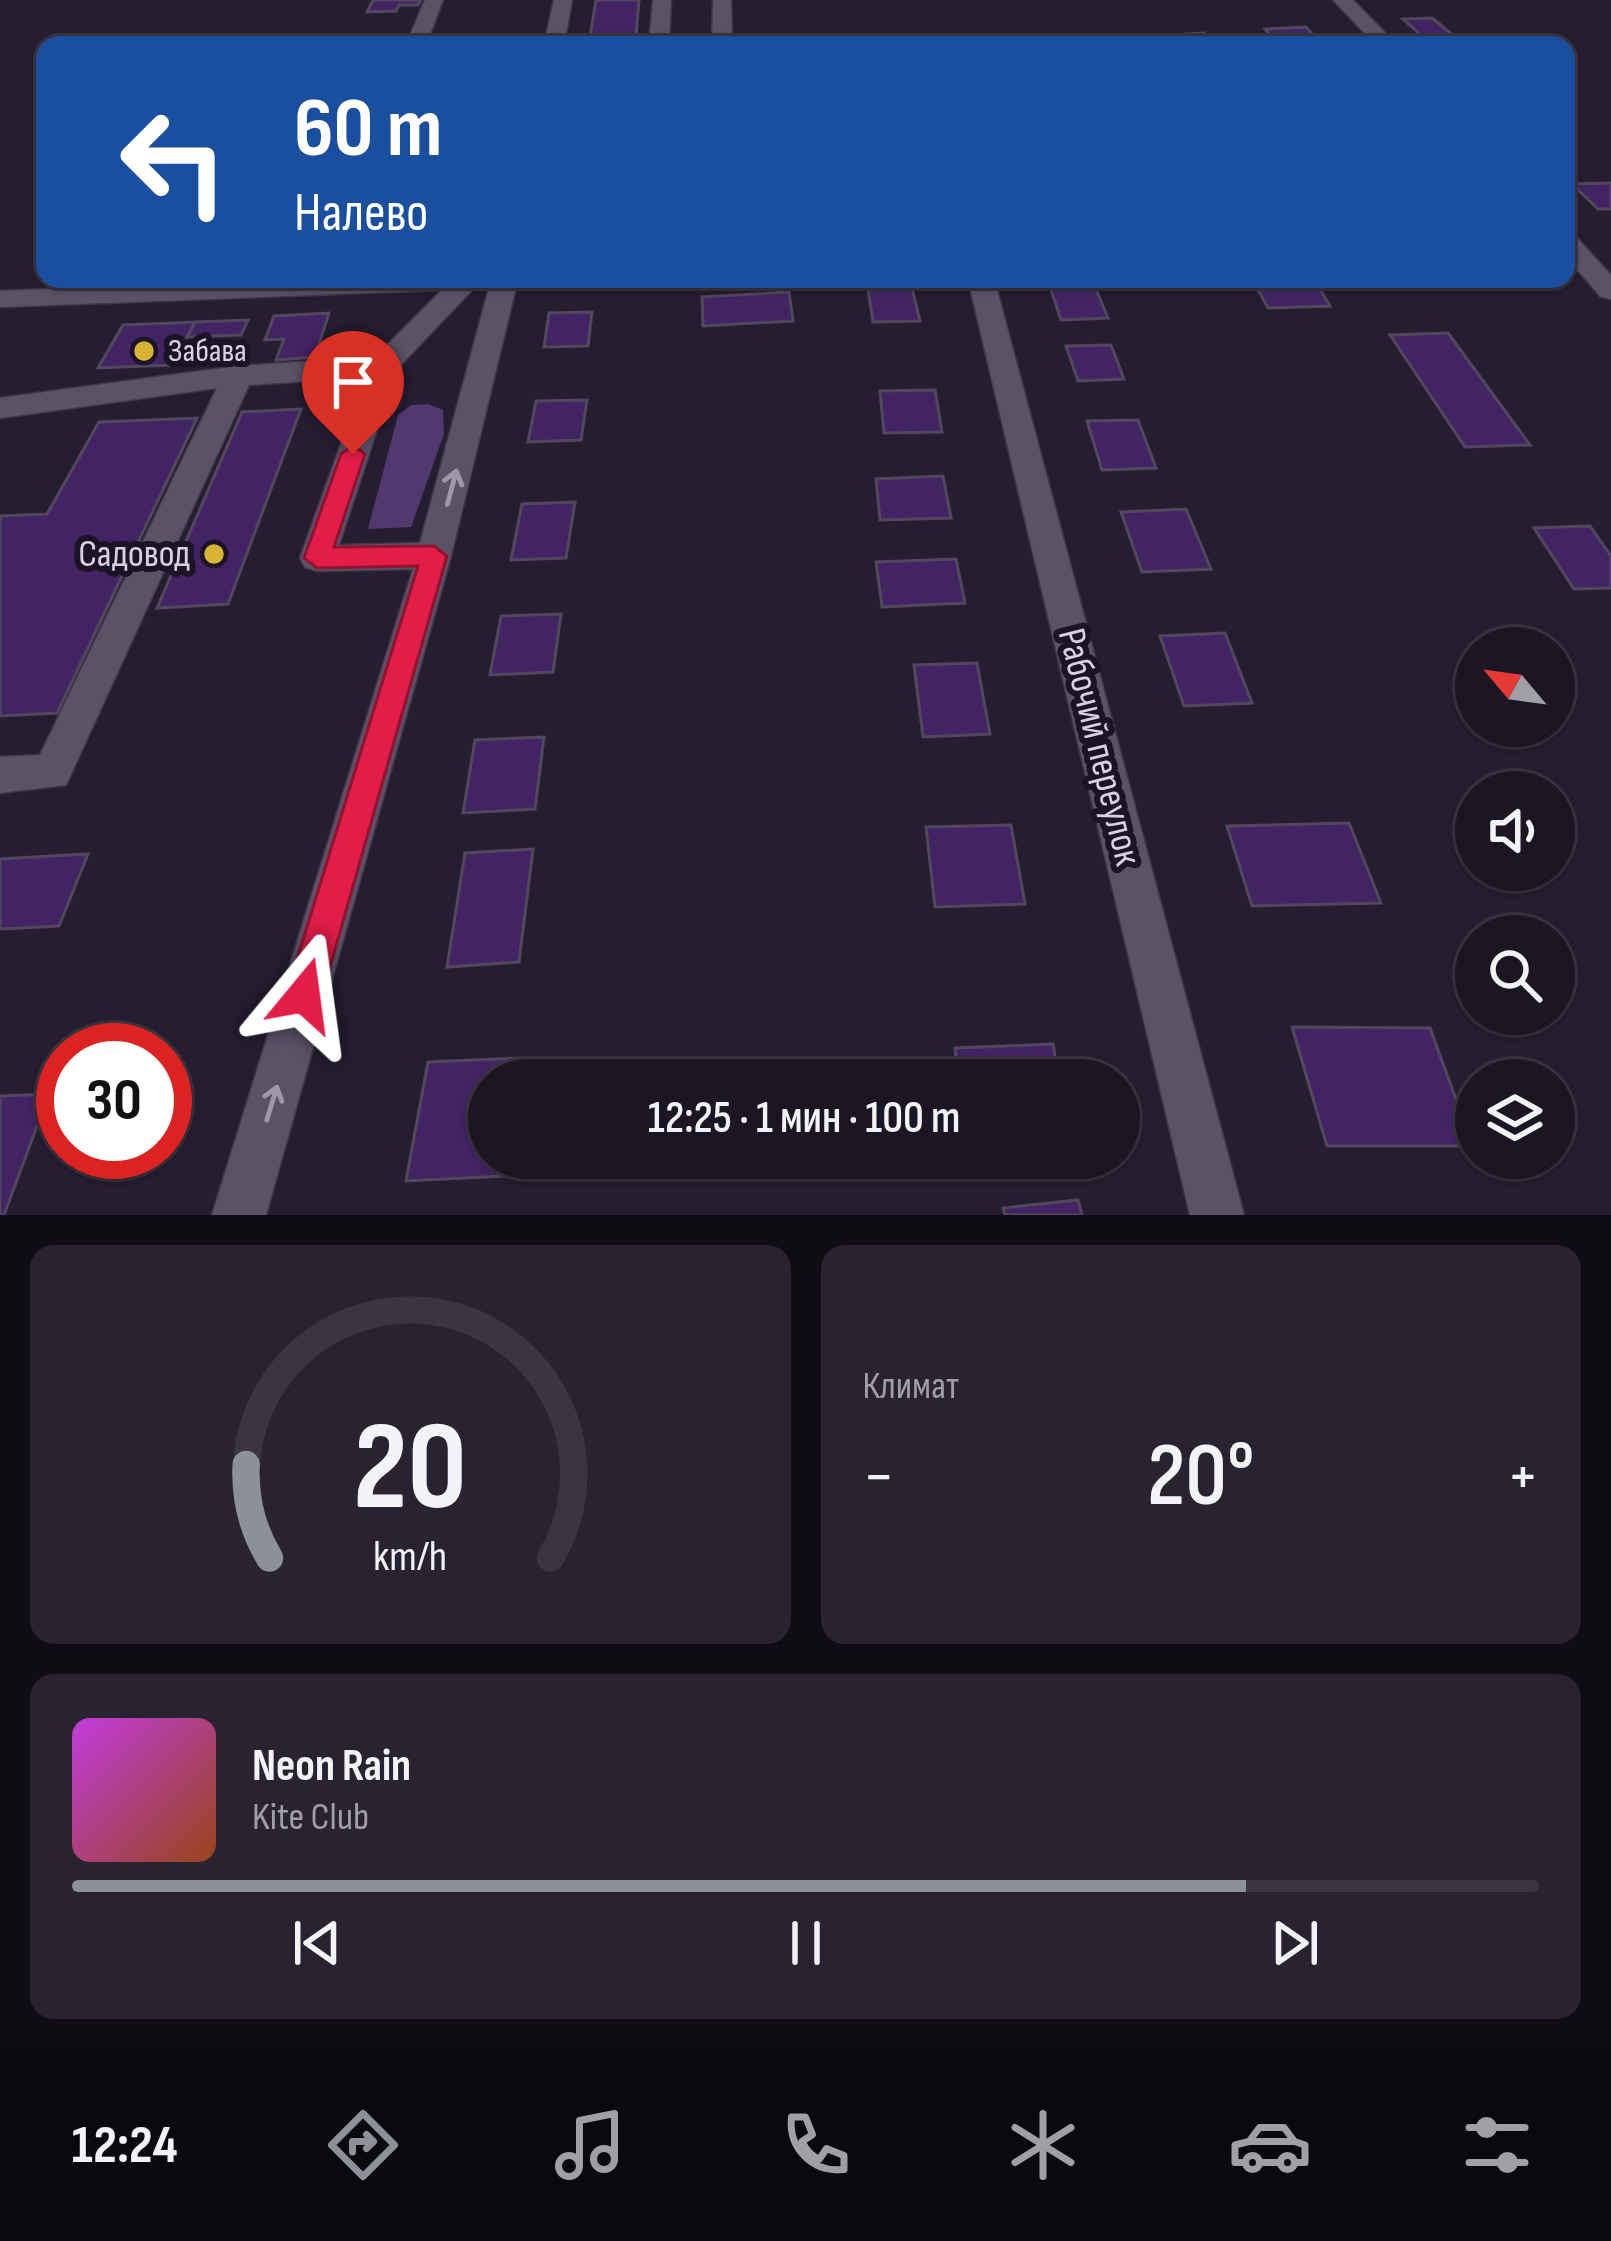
<!DOCTYPE html>
<html lang="ru">
<meta charset="utf-8">
<style>
:root{--surface:#1c1624;--page:#292331;--text:#f1f3f6;--muted:#a09fa6;--line:#3a3541;--accent:#8c9099}
body{margin:0;font-family:"Sofia Sans Condensed",sans-serif;background:var(--page);color:var(--text);height:100vh;display:flex;flex-direction:column;font-size:45px;white-space:nowrap}
*{box-sizing:border-box;margin:0}
p{font-size:39px;color:var(--muted)}
.icon{flex:none;width:66px;height:66px;fill:none;stroke:currentColor;stroke-width:2;stroke-linecap:round;stroke-linejoin:round}
.map{position:relative;height:1215px;overflow:hidden}
.side{display:flex;flex-direction:column;gap:30px;padding:30px;background:#0f0c14;flex:1}
.side>*{flex:none}
.banner{position:absolute;left:36px;top:36px;width:1539px;height:252px;border-radius:24px;box-shadow:0 3px 9px #0004,0 0 0 3px var(--line);background:#1a4fa0;color:#fff;overflow:hidden}
.needle{width:78px;rotate:299deg}
.tools{position:absolute;left:1455px;top:627px;display:grid;gap:24px}
.tools a{display:grid;place-items:center;width:120px;height:120px;border-radius:50%;background:var(--surface);box-shadow:0 3px 9px #0004,0 0 0 3px var(--line);font-size:60px}
.speed{position:absolute;left:36px;top:1023px;display:flex;gap:24px;font-size:60px;font-weight:700;text-align:center}
.speed>*{display:grid;place-content:center;width:156px;height:156px;border-radius:50%;background:var(--surface);box-shadow:0 3px 9px #0004,0 0 0 3px var(--line);line-height:1}
.speed .limit{border:18px solid #d22;background:#fff;color:#111}
.pin{position:absolute;display:grid;place-items:center;width:102px;height:102px;color:#fff;margin:-123px -51px;border-radius:50% 50% 50% 0;rotate:-45deg;box-shadow:0 0 12px #0007}
.pin .icon{rotate:45deg}
.me{position:absolute;width:132px;margin:-66px;rotate:16deg;stroke-linejoin:round;filter:drop-shadow(0 0 9px #0008)}
.turn{display:flex;align-items:center;gap:42px;height:252px;padding:0 60px;font-size:54px}
.turn .icon{width:156px;height:156px;stroke-width:2.5}
.turn b{display:block;font-size:84px;line-height:102px}
.big{font-size:90px;font-weight:600;line-height:1.1}
.side .tile{flex:1;display:flex;flex-direction:column;justify-content:center;gap:18px;min-width:0;padding:0 42px;border-radius:24px;background:var(--page)}
.side .dial{align-items:center;gap:0}
.dial svg{height:312px;overflow:visible;fill:none;stroke:var(--line);stroke-width:7;stroke-linecap:round;text-anchor:middle}
.dial text{fill:var(--text);stroke:none}
.song{display:flex;align-items:center;gap:36px}
.cover{width:144px;height:144px;border-radius:18px;background:linear-gradient(135deg,hsl(290 70% 55%),hsl(20 70% 35%))}
.played{height:12px;border-radius:6px;background:linear-gradient(90deg,var(--accent) 80%,var(--line) 80%)}
.keys{display:flex;justify-content:space-around;direction:ltr}
.heat{display:flex;justify-content:space-between;align-items:center;font-size:66px;direction:ltr}
.side .tiles{flex:1;display:grid;gap:30px;grid-template-columns:1fr 1fr}
.tile:last-child{grid-column:span 2}
.trip{position:absolute;left:468px;top:1059px;width:672px;height:120px;border-radius:60px;background:var(--surface);box-shadow:0 3px 9px #0004,0 0 0 3px var(--line);font-weight:600;line-height:120px;text-align:center}
.menu{display:flex;height:192px;justify-content:space-around;align-items:center;background:#0b090e;color:var(--muted)}
.menu .icon{width:84px;height:84px}
.menu .on{color:var(--accent)}
.menu b{font-size:54px;color:var(--text)}
.map>svg:first-child{display:block}
.green{fill:#513970}
.building{fill:#422364;stroke:#51485e;stroke-width:3}
.lines{fill:none;stroke-linecap:round;stroke-linejoin:round}
.minor-casing{stroke:#3e3848;stroke-width:3}
.minor{fill:#5b5268;fill-rule:evenodd}
.oneway{stroke:#9f98a9}
.route{fill:#e11d48;stroke:#92132f;stroke-width:3}
.poi-dot{fill:#d8b434;stroke:#1b1426;stroke-width:4.5}
.labels{text-anchor:middle;dominant-baseline:central;stroke-width:12;stroke-linejoin:round;paint-order:stroke}
.far-poi-label{font-size:33px;fill:#d7d2df;stroke:#1b1426;text-anchor:start}
.poi-label{font-size:39px;fill:#d7d2df;stroke:#1b1426;text-anchor:end}
.street-label{font-size:39px;fill:#d7d2df;stroke:#1b1426}
</style>
<div class="map">
<svg width="1611" height="1215" viewBox="0 0 1611 1215">
<rect width="100%" height="100%" fill="#251d30"/>
<path class="green" d="M428 404 443 410 444 434 411 527 368 529 398 415 411 405Z"/>
<path class="building" d="M373 0H421L418 5H399L396 11 367 12Z
M596 0H639L636 36 590 37Z
M1432 18 1454 36 1423 37 1403 19Z
M1306 27 1322 45H1279L1265 29Z
M1204 33 1213 45H1174L1166 35Z
M1611 183V209H1598L1572 184Z
M1252 279H1314L1330 306 1268 308Z
M1093 282 1108 318 1061 320 1049 284Z
M912 288 920 321 873 322 868 290Z
M789 292 793 321 703 326 702 297Z
M592 312 588 346 544 347 549 313Z
M329 313 315 357 276 360 284 339 265 340 274 316Z
M248 320 241 335 187 337 195 322Z
M195 322 173 365 98 368 123 325Z
M1448 333 1530 445 1465 447 1390 335Z
M1111 345 1124 379 1078 381 1066 346Z
M935 390 942 432 884 433 880 391Z
M587 400 581 440 528 442 536 401Z
M301 409 228 604 157 608 242 412Z
M197 418 57 713 0 716V516L47 514 99 422Z
M1138 420 1156 468 1102 470 1087 421Z
M943 476 951 518 880 520 876 479Z
M575 502 566 558 511 560 522 504Z
M1186 509 1211 569 1142 572 1121 512Z
M1590 526 1611 556V588L1574 589 1534 528Z
M956 559 965 603 882 607 876 562Z
M561 614 553 672 490 675 501 616Z
M1225 633 1252 703 1184 706 1160 636Z
M977 663 990 734 923 737 914 665Z
M544 737 535 809 463 813 475 740Z
M1349 823 1381 903 1252 906 1227 826Z
M1011 825 1025 904 935 907 926 827Z
M533 849 519 962 447 967 465 853Z
M88 854 59 926 0 929V859Z
M1292 1027 1430 1028 1473 1146H1327Z
M1053 1044 1059 1080H958L955 1048Z
M520 1058 517 1080H489V1158H506L504 1176 406 1181 428 1062Z
M49 1094 4 1215H0V1096Z
M1078 1200 1082 1215H1005L1003 1208Z"/>
<g class="lines">
<defs>
<path id="minor" d="M425 0H443L426 45H406Z
M554 0H572L564 45H544Z
M653 0H671L669 45H649Z
M713 0H731L732 45H712Z
M1333 0H1353L1397 45H1376Z
M1566 233 1575 236 1611 275V299L1601 297 1566 257Z
M301 279H518L451 556 266 1215H212L413 569 317 571 305 567 300 558 365 377 249 385 66 785 0 793V757L40 755 217 388 0 418V398L238 366 375 357 442 290 0 307V291ZM474 288H489L420 543 339 545 397 369Z
M968 279H994L1244 1215H1190Z"/>
</defs>
<use href="#minor" class="minor-casing"/>
<use href="#minor" class="minor"/>
</g>
<defs><path id="oneway-shaft" d="M-6 0H5M1.5-3L5.5 0L1.5 3" fill="none" stroke-width="1.6" stroke-linecap="round" stroke-linejoin="round" transform="scale(3)"/></defs>
<g class="oneway">
<use href="#oneway-shaft" transform="translate(452 487) rotate(-75)"/>
<use href="#oneway-shaft" transform="translate(272 1103) rotate(-73)"/>
</g>
<path class="route" d="M353 445 365 454 334 547 434 546 447 556 322 995 316 1008 304 1013 291 1008 286 995 418 566 317 568 304 558 341 454Z"/>
<g class="poi-dot">
<circle cx="144" cy="351" r="12"/>
<circle cx="214" cy="554" r="12"/>
</g>
<g class="labels">
<g class="far-poi-label">
<text x="168" y="351">Забава</text>
</g>
<g class="poi-label">
<text x="190" y="554">Садовод</text>
</g>
<g class="street-label">
<text transform="translate(1099 747) rotate(76)">Рабочий переулок</text>
</g>
</g>
</svg>
<div class="tools">
<a><svg class="needle" viewBox="-14 -14 28 28"><path d="M0-13l5 13h-10z" fill="#e53935"/><path d="M0 13l5-13h-10z" fill="#a09fa6"/></svg></a>
<a><svg class="icon" aria-label="sound" viewBox="0 0 24 24"><path d="M4 9h4l5-4v14l-5-4H4zM17 9q2 3 0 6"/></svg></a>
<a><svg class="icon" aria-label="search" viewBox="0 0 24 24"><circle cx="10" cy="10" r="6"/><path d="M15 15l6 6"/></svg></a>
<a><svg class="icon" aria-label="layers" viewBox="0 0 24 24"><path d="M12 4l9 5-9 5-9-5zM3 14l9 5 9-5"/></svg></a>
</div>
<div class="speed"><div class="limit">30</div></div>
<div class="pin" style="left:353px;top:454px;background:#d93025"><svg class="icon" aria-label="arrive" viewBox="0 0 24 24"><path d="M6 21V4h12l-3 4 3 4H6"/></svg></div>
<svg class="me" style="left:304px;top:995px" viewBox="-20 -20 40 40"><path d="M0-17L14 15 0 8-14 15z" fill="#e11d48" stroke="#fff" stroke-width="4"/></svg>
<div class="trip">12:25 · 1 мин · 100 m</div>
<div class="banner">
<div class="turn"><svg class="icon" aria-label="left" viewBox="0 0 24 24"><path d="M17 20v-9H6M10 6l-5 5 5 5"/></svg><div><b>60 m</b>Налево</div></div>
</div>
</div>
<section class="side">
<div class="tiles">
<div class="tile dial"><svg viewBox="0 0 100 80">
<path d="M14 69A42 42 0 1 1 86 69"/>
<path d="M14 69A42 42 0 0 1 8 45" stroke="#8c9099"/>
<text x="50" y="56" font-size="32" font-weight="700">20</text>
<text x="50" y="72" font-size="11">km/h</text>
</svg></div>
<div class="tile"><p>Климат</p>
<div class="heat"><a>−</a><b class="big">20°</b><a>+</a></div>
</div>
<div class="tile">
<div class="song"><i class="cover"></i><div><b>Neon Rain</b><p>Kite Club</p></div></div>
<div class="played"></div>
<div class="keys"><svg class="icon" aria-label="previous" viewBox="0 0 24 24"><path d="M18 5L8 12l10 7zM5 5v14"/></svg><svg class="icon" aria-label="pause" viewBox="0 0 24 24"><path d="M8 5v14M16 5v14"/></svg><svg class="icon" aria-label="next" viewBox="0 0 24 24"><path d="M6 5l10 7-10 7zM19 5v14"/></svg></div>
</div>
</div>
</section>
<nav class="menu">
<b>12:24</b>
<svg class="icon on" aria-label="directions" viewBox="0 0 24 24"><path d="M12 3l9 9-9 9-9-9zM9 14v-3h6M13 9l2 2-2 2"/></svg>
<svg class="icon" aria-label="music" viewBox="0 0 24 24"><path d="M9 18V5l10-2v13"/><circle cx="6" cy="18" r="3"/><circle cx="16" cy="16" r="3"/></svg>
<svg class="icon" aria-label="phone" viewBox="0 0 24 24"><path d="M5 4h4l2 5-3 2q2 4 5 5l2-3 5 2v4C11 20 4 13 5 4z"/></svg>
<svg class="icon" aria-label="climate" viewBox="0 0 24 24"><path d="M12 3v18M4 7l16 10M4 17L20 7"/></svg>
<svg class="icon" aria-label="car" viewBox="0 0 24 24"><path d="M5 17H2v-5l4-1 3-4h7l3 4 3 1v5h-3M9 17h6M6 11h13"/><circle cx="7" cy="17" r="2"/><circle cx="17" cy="17" r="2"/></svg>
<svg class="icon" aria-label="filters" viewBox="0 0 24 24"><path d="M4 7h16M4 17h16"/><circle cx="9" cy="7" r="2"/><circle cx="15" cy="17" r="2"/></svg>
</nav>
